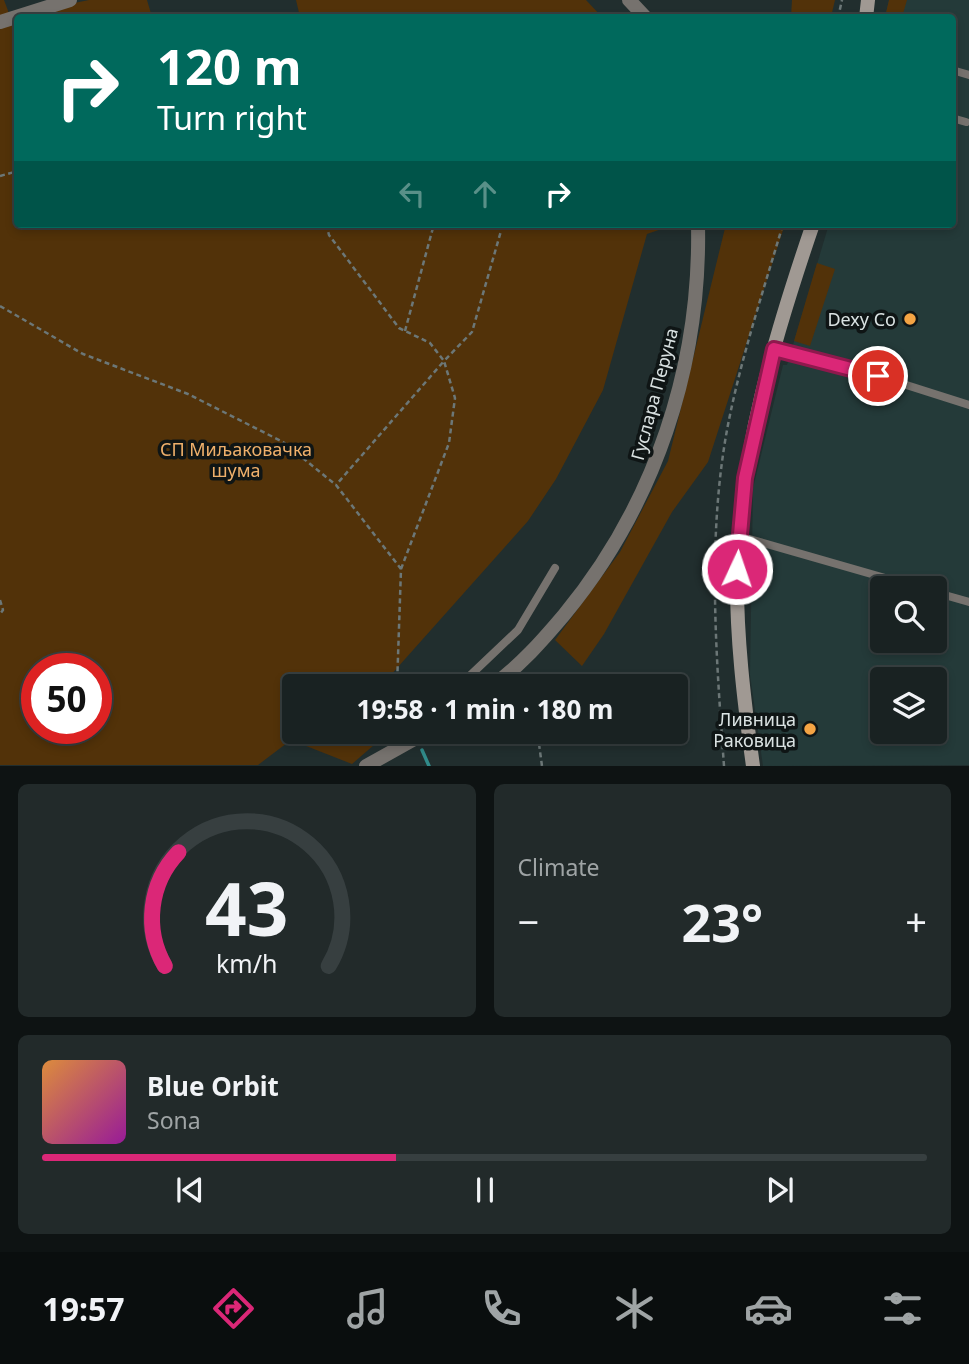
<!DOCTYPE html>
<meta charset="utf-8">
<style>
:root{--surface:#192222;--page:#222a2a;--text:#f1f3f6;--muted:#9fa4a5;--line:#373f40;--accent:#db2777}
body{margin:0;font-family:"Noto Sans",sans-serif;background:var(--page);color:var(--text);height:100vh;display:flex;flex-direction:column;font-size:26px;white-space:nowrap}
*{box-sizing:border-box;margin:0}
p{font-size:23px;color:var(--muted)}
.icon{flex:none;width:38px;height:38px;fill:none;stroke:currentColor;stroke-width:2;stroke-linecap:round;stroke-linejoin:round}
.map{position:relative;height:766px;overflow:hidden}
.side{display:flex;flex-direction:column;gap:18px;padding:18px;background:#0e1313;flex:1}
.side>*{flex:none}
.guide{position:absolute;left:14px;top:14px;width:942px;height:214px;border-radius:7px;box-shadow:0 4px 10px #0003,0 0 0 2px var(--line);background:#00695c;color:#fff;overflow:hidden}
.controls{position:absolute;left:870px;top:576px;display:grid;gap:14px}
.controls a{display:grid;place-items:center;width:77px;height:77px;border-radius:7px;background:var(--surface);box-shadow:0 4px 10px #0003,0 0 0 2px var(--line);font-size:35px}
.speed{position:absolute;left:21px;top:653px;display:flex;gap:14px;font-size:35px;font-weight:700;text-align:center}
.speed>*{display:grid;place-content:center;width:91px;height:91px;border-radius:50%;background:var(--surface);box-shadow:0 4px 10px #0003,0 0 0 2px var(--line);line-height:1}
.speed .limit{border:10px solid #d22;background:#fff;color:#111}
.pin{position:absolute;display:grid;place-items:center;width:60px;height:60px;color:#fff;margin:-30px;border:4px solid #fff;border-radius:50%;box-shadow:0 2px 7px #0007}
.me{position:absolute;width:77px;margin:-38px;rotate:3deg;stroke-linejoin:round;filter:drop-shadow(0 0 5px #0008)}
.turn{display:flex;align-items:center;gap:24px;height:147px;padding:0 28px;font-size:32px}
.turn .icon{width:91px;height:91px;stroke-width:2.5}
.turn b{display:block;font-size:49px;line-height:60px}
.lanes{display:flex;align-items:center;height:66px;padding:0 28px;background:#0003;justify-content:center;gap:35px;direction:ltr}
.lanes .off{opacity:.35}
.big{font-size:52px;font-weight:700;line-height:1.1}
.side .tile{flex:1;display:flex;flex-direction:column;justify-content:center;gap:10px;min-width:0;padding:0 24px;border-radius:10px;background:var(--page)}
.side .dial{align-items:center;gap:0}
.dial svg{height:182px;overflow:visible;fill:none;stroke:var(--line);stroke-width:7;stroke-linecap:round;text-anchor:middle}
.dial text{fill:var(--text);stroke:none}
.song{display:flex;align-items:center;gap:21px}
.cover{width:84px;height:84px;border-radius:10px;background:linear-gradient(135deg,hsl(30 70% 55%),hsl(300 70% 35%))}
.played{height:7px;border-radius:4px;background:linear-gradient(90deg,var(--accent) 40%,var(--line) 40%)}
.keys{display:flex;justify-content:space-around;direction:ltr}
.heat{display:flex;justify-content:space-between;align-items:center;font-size:38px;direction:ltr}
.side .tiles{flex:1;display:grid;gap:18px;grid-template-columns:1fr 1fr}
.tile:last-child{grid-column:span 2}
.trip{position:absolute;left:282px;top:674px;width:406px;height:70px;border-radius:7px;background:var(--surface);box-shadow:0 4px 10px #0003,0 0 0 2px var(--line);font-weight:700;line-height:70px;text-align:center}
.menu{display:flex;height:112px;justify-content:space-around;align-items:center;background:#0a0e0e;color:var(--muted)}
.menu .icon{width:49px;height:49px}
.menu .active{color:var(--accent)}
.menu b{font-size:32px;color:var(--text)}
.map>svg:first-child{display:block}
.built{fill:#243a39;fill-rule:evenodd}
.green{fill:#523209;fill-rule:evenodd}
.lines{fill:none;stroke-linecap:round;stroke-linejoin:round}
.stream{stroke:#318b8a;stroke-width:3.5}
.path{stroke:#6c7777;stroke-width:2.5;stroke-dasharray:5 3.5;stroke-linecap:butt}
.lane{stroke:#76726e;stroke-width:8}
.street{stroke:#76726e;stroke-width:14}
.secondary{stroke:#a09993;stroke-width:14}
.route-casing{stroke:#8e194d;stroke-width:18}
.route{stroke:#db2777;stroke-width:12}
.poi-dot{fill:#f4a444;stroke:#0f1515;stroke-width:2.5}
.labels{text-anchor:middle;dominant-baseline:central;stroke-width:7;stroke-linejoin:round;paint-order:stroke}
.poi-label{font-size:18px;fill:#dae2e2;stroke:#0f1515;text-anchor:end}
.street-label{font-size:18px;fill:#dae2e2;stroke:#0f1515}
.park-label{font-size:18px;fill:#efb06b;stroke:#0f1515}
</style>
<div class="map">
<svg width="969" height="766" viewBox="0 0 969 766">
<rect width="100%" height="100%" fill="#212e2e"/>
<path class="built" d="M889 0H969V765L763 766 750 675 753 488 783 365H787L829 224H952V18L885 17ZM882 588H934V640H882ZM882 679H934V732H882Z"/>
<path class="green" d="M0 0H4L10 16 89 0H147L152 17 18 18V224H676L647 234 603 390 556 479 528 521 381 686H294V732H389L352 764 296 742 287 743 258 765H0ZM37 668H96V728H37Z
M296 0H586L602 17H300Z
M792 0H835L831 17H791Z
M889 0H907L902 17H885Z
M726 224H785L708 462 672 512 604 634 582 666 555 640 620 552 668 461Z
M817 263 835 269 810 346 794 341Z"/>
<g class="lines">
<path class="stream" d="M422 750 429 766"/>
<path class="path" d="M838 18 842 0
M0 176 18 171
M326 224 329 235 399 328 430 343 444 361 336 485
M0 306 83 354 188 394 283 442 336 485 401 569 397 686
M405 331 434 224
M401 569 449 443 455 398 444 361 472 332 503 224
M0 600 3 610 0 614
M539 744 542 766
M724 766C716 654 707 540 727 430 740 361 763 292 783 224"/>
<path class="lane" d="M952 70 969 75
M952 118 966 122
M774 350 856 369 969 405
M739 536 920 588
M934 592 969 602
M459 686 518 630 555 568"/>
<path class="street" d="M629 0 646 18
M0 22 70 0
M492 686C520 666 542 641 564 615 655 505 701 366 698 224
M366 766 427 732"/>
<path class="secondary" d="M866 18 868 0
M753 766C744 701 736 635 737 570 740 451 775 335 813 224"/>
</g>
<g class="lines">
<defs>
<path id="route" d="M737 569 745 478 774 349 878 376"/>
</defs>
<use href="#route" class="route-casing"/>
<use href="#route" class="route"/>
</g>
<g class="poi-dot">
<circle cx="910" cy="319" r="7"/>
<circle cx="810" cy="729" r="7"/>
</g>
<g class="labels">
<g class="poi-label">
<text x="896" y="319">Dexy Co</text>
<text x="796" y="719">Ливница<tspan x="796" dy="21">Раковица</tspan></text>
</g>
<g class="street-label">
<text transform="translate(654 394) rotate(-75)">Гуслара Перуна</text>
</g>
<g class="park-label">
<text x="236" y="449">СП Миљаковачка<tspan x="236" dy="21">шума</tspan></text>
</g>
</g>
</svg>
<div class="controls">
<a><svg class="icon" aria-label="search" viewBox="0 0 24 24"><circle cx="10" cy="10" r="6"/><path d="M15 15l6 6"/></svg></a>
<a><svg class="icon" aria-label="layers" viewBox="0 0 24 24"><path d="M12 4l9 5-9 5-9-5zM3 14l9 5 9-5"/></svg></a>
</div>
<div class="speed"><div class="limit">50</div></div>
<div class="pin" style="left:878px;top:376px;background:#d93025"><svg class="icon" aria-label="arrive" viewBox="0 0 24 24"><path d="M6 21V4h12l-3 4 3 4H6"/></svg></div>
<svg class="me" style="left:737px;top:569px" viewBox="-20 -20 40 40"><circle r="17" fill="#db2777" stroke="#fff" stroke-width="3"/><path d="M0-11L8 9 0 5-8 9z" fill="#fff"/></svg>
<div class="trip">19:58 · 1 min · 180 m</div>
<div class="guide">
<div class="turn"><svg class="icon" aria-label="right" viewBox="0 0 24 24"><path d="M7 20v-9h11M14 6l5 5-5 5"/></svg><div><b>120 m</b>Turn right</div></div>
<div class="lanes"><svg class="icon off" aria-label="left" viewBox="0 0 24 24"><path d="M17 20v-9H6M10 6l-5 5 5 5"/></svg><svg class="icon off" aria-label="ahead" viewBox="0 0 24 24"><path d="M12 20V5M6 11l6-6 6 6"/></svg><svg class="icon" aria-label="right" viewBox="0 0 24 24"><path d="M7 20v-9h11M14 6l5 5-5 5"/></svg></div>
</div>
</div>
<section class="side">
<div class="tiles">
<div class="tile dial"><svg viewBox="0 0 100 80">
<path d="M14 69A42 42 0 1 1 86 69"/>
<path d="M14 69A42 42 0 0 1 20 19" stroke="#db2777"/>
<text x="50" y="56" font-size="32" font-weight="700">43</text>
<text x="50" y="72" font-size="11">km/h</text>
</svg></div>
<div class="tile"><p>Climate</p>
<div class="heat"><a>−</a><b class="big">23°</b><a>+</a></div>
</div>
<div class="tile">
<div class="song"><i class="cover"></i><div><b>Blue Orbit</b><p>Sona</p></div></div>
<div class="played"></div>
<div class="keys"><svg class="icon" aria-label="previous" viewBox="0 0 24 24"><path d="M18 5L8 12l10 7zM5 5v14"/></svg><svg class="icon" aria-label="pause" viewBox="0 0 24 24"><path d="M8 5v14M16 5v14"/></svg><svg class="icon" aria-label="next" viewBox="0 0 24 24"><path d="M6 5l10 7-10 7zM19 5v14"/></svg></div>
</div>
</div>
</section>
<nav class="menu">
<b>19:57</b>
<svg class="icon active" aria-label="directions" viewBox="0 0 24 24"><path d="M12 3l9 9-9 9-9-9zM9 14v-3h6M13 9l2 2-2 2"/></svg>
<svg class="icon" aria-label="music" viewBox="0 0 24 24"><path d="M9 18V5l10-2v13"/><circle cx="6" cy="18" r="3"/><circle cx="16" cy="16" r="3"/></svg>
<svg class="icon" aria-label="phone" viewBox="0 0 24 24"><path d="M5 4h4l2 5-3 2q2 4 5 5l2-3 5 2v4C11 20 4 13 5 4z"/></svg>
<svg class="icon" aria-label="climate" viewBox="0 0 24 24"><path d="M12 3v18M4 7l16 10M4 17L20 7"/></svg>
<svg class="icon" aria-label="car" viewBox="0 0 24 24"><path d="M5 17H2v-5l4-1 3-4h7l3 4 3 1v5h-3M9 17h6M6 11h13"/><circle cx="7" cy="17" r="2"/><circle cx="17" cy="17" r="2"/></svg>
<svg class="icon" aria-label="filters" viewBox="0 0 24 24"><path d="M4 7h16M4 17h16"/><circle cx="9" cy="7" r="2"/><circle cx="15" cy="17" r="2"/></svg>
</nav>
